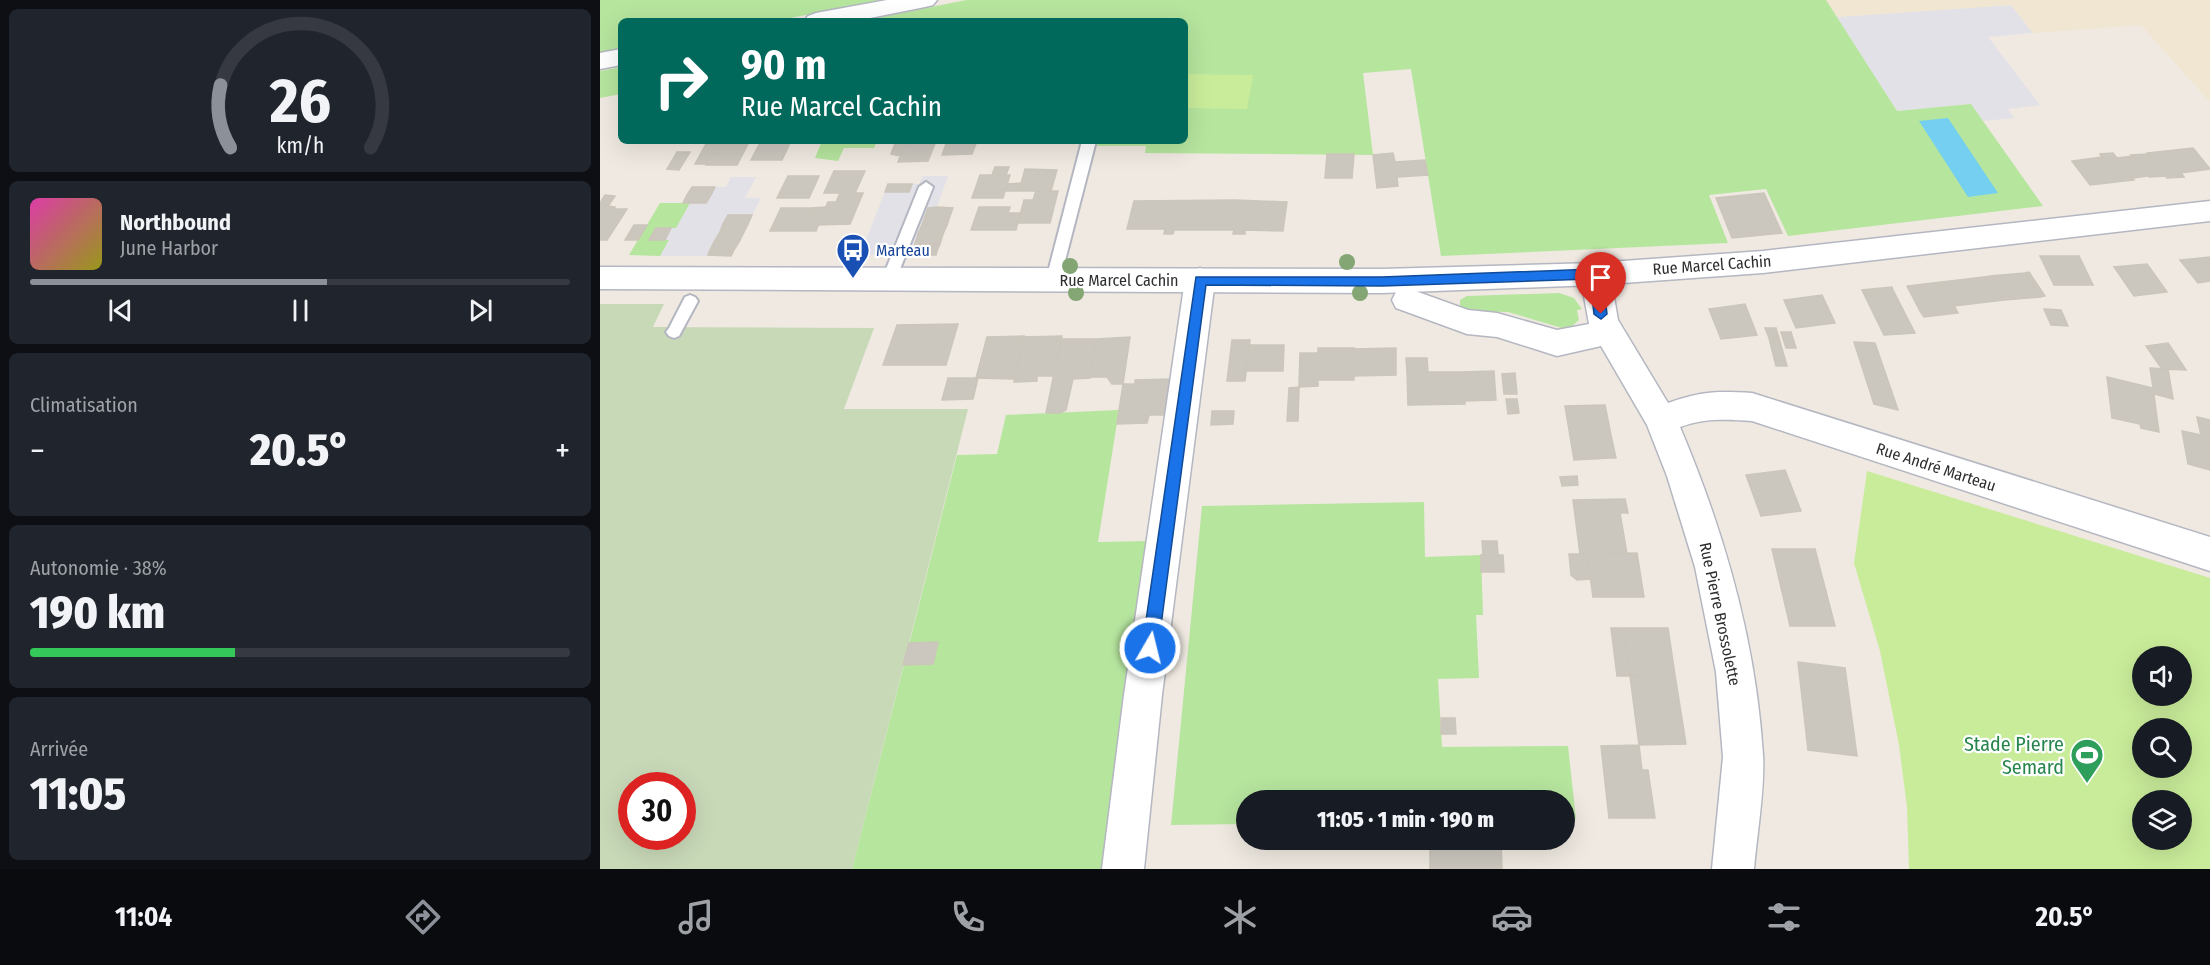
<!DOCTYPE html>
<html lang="fr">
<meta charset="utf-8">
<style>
:root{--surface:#171b24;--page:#20242c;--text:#f1f3f6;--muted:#9ea1a6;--line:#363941;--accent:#8c9099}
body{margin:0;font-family:"Fira Sans Condensed",sans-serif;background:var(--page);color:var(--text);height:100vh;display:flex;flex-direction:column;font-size:22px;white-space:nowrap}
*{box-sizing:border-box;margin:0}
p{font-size:20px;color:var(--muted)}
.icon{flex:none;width:33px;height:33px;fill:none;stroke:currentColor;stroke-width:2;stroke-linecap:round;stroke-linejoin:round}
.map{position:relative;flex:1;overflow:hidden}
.side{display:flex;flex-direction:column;gap:9px;padding:9px;background:#0d0f14;width:600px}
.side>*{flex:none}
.hud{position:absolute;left:18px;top:18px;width:570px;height:126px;border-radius:9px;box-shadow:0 6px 24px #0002;background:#00695c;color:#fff;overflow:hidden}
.fabs{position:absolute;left:1532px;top:646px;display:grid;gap:12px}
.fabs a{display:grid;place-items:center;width:60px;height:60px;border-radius:50%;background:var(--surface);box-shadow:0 6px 24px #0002;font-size:30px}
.speed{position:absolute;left:18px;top:772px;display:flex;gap:12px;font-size:30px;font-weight:700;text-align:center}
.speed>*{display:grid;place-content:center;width:78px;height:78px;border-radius:50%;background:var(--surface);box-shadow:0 6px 24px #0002;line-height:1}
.speed .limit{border:9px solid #d22;background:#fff;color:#111}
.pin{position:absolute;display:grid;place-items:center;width:51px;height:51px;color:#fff;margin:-62px -26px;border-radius:50% 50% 50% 0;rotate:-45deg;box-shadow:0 0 6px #0007}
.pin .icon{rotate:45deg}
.me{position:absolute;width:66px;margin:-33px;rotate:8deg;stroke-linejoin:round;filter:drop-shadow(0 0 4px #0008)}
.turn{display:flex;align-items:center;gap:21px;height:126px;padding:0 24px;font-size:27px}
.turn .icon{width:78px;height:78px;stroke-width:2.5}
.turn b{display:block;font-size:42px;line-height:51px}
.big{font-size:45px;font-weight:800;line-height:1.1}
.side .widget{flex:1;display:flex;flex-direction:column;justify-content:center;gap:9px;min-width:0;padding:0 21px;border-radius:9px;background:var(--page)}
.side .dial{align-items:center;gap:0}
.dial svg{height:156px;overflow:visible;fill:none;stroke:var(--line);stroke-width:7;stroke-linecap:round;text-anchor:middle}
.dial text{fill:var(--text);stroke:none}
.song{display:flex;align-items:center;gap:18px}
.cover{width:72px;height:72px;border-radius:9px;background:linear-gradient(135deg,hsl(320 70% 55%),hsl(60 70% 35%))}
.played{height:6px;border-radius:3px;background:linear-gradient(90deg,var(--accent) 55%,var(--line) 55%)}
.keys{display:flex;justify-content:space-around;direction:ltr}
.heat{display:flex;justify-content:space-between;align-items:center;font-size:33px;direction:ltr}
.charge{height:9px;border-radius:4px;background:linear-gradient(90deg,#34c759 38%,var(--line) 0)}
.trip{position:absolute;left:636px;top:790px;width:339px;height:60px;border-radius:30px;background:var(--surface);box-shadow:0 6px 24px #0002;font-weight:800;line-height:60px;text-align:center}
.tab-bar{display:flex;height:96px;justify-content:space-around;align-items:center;background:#090b0e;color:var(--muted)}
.tab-bar .icon{width:42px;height:42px}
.tab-bar .current{color:var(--accent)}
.tab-bar b{font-size:27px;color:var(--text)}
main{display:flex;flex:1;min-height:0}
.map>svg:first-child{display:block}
.industrial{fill:#e3e1e8}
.education{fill:#f0e6d1}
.green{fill:#b6e59e}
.cemetery{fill:#c8d9b8;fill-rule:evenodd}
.pitch{fill:#c9ec9a;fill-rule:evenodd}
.water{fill:#75cff0}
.building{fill:#cbc7bf;stroke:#cbc5ba;stroke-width:1.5}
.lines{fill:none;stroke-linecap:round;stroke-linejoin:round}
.lane-casing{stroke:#b4b7c1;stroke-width:4}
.street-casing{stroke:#b4b7c1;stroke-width:3}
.secondary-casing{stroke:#b4b7c1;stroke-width:3}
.lane{fill:#fff;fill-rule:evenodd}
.street{fill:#fff;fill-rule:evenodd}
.secondary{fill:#fff;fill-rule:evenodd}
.tree{fill:#84a574}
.route{fill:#1a73e8;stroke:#114b97;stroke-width:1.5}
.labels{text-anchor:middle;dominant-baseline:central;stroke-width:4.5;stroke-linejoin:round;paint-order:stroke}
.transit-label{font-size:16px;fill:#164399;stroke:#fff;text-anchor:start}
.street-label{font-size:16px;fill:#2e2e2e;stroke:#fff}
.near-leisure-label{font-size:20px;fill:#27864d;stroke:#fff;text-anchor:end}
</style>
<main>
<section class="side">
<div class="widget dial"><svg viewBox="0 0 100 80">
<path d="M14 69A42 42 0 1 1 86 69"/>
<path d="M14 69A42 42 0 0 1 9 37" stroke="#8c9099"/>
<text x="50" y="56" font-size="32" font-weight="700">26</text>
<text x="50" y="72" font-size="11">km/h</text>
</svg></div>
<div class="widget">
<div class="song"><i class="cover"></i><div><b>Northbound</b><p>June Harbor</p></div></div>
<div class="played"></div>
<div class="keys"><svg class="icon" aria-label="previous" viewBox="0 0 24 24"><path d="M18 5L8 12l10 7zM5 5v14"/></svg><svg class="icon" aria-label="pause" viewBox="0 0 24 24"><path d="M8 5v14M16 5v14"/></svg><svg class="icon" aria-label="next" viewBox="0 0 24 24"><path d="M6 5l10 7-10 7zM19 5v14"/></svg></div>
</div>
<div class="widget"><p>Climatisation</p>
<div class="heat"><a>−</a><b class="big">20.5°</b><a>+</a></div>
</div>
<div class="widget"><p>Autonomie · 38%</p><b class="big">190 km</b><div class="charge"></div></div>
<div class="widget"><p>Arrivée</p><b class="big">11:05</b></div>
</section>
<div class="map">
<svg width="1610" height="869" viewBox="0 0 1610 869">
<rect width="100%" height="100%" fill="#efe9e1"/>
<path class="industrial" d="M1412 5 1433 33 1388 37 1440 105 1408 109 1414 118 1383 121 1371 104 1297 111 1237 17Z
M323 176H348L337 207 353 208 336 255H260L288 184H319Z
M131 177H156L145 198H161L131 256H60L69 241 65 240 71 228H76L83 203 92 187H126Z"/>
<path class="education" d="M1226 0H1610V102L1541 25 1433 33 1411 5 1237 17Z"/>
<path class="green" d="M0 0H282L175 21H21V50L0 54Z
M366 0H1226L1297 111 1371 104 1443 206 1188 236 1166 189 1109 195 1128 243 841 256 811 69 763 73 773 155 545 153 546 146H497L498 141H585V21H262Z
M21 67V94L0 98V71Z
M222 141H277L274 148H244L238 161 215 158Z
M60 203H90L76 228H57L50 239 69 240 60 256 29 255Z
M959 293 974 298 982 309 977 310 979 320 971 327 962 328 908 312 868 311 860 306V300L867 296Z
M519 410 498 542 549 541 508 869H252L357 455 397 454 406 415Z
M824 502 825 557 881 555 883 615H876L879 678 838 679 842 747 968 746 976 819H965L964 801H646V824L571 825 602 506Z"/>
<path class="cemetery" d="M0 304H64L53 327 274 328 244 409H368L252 869H0ZM32 786H82V837H32Z"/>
<path class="pitch" d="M585 74 653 75 647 109 585 108Z
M1267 471 1610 578V869H1309L1307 807 1299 745 1280 651 1254 563ZM1542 657H1581V696H1542ZM1542 729H1581V768H1542ZM1542 801H1581V840H1542Z"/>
<path class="water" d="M1348 118 1398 193 1368 197 1319 121Z"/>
<path class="building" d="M161 141H191L182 160H151Z
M296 141H306L300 156 291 154Z
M306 141H336L328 161 298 162Z
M347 141H377L372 154 342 155Z
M106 144H118L107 164H95Z
M118 144H148L137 165H106Z
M1593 148 1610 169 1581 173 1584 177 1567 178 1547 153Z
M77 152H90L79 170 67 169Z
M793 153 795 162 825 160 828 175 797 177 798 186 777 188 773 155Z
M1513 153 1534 180 1490 185 1472 161 1502 157 1500 154Z
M727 154H754L752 178H725Z
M1548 154 1565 176 1549 177 1531 155Z
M1532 156 1548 176 1533 178 1517 158Z
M395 167H409L406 175H392Z
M425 169 457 170 451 191H419Z
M234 171H265L255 193H224Z
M380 175H410L403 198H372Z
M188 176H219L209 198H177Z
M421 183 419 191H405L408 184Z
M288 184H312L309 192H285Z
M92 187H115L111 195H87Z
M436 191H458L450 223H418L424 200H433Z
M240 193H263L250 224 218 225 228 202H236Z
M1164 193 1182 233 1132 238 1116 198Z
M5 195 15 196 8 206 15 207 14 209H0V203Z
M87 195H111L106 203H83Z
M635 200 687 202 683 231 645 230V234H633L634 230H574L573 234H564L565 229H527L534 201Z
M226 207 223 214H209L211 208Z
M379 207H410L408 213H420L416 230H371Z
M181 208H211L209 214H223L216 231H170Z
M328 208 337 207 353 208 350 216H325Z
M0 209H27L7 240H0Z
M128 215H152L148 224H123Z
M325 216H350L347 225H322Z
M123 224H148L144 232H120Z
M34 225H47L38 240H25Z
M322 225H347L343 234H318Z
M56 228H71L65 240H49Z
M120 232H144L139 242H114Z
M318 234H343L340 244H315Z
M114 242H139L134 250H110Z
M315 244H340L337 251H312Z
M110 250H134L131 256 108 255Z
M312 251H337L336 255H311Z
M1440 256H1479L1493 285H1454Z
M1610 257V281L1598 283 1580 260Z
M1547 264 1567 292 1534 296 1514 267Z
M1429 272 1445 296 1440 297 1425 273Z
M1425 273 1440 297 1405 300 1391 276Z
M1391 276 1405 300 1354 306 1341 282Z
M1341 282 1355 307 1320 311 1307 286Z
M1292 287 1293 290 1264 294 1262 290Z
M1293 290 1315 333 1284 335 1264 294Z
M1222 295 1235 323 1196 328 1184 300Z
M1145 304 1157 335 1121 339 1109 309Z
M1355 307 1358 313 1324 317 1320 311Z
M1444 309 1461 310 1468 326 1451 325Z
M358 324 346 365H283L297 325Z
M1165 328H1176L1179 338H1169Z
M1181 332H1191L1196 348H1186Z
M424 336 414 379 376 378 387 337Z
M462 336 453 376H437V381L414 382 424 337Z
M530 337 523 384H512L507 377H490L497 339Z
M1169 338H1179L1187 366H1176Z
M461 339H497L490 378 473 379 466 410 460 413H446Z
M632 340H650L645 381H627Z
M1254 342 1275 343 1298 410 1274 404Z
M1568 343 1586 370 1562 369 1546 346Z
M649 345H684L683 371H646Z
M718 348H754V380H718V386L699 387 700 353H718Z
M796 348V375L754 376V349Z
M806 358H827L828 372H807Z
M1550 368 1568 369 1573 399 1554 394Z
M894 371 896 400 865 401 863 372Z
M807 372H863L865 404 808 405Z
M915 373 917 394H904L902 374Z
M1507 377 1553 388 1559 432 1541 428 1540 424 1512 418Z
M348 378H378L373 399 342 400Z
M570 379 565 415H549L547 423 517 424 523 384H535V380Z
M699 387 698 421H687L689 388Z
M906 399H917L919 413 908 414Z
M1005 405 1011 435 1005 436 1009 458 974 460 965 406Z
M612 411H634L633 424 611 425Z
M1597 417 1610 420V470L1588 464 1582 431 1601 435Z
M1011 435 1016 458H1009L1005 436Z
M1185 470 1201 511 1161 516 1146 475Z
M977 476 978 485 962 486 960 477Z
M1025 499 1028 513H1020L1027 554H980L973 500Z
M882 541H897L898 555H883Z
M1172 549H1215L1235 626H1190Z
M1037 553 1044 597H993L987 554Z
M969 554H987L990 579 977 580 971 575Z
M881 555H903L904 572H881Z
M1011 628H1023L1030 676H1017Z
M1023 628H1068L1075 675 1030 676Z
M338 642 333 664 303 665 309 643Z
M1198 662 1245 668 1257 756 1208 750Z
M1075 675 1086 744 1039 745 1030 676Z
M841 718H855L856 734H841Z
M1039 745 1042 770H1048L1055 818H1009L1001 746Z
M830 840H901L902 869H830Z"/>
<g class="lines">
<defs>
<path id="lane" d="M482 141H496L460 280 458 284H448L446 280Z
M326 182 333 187 296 279 294 283H284L282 279 319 187Z
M90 295 95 297 98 301 79 336 74 338 69 336 66 332 69 328 85 297Z"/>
<path id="street" d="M995 263 1005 266 1010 274 1018 320 1068 403C1102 391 1117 391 1152 393L1610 537V571L1152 421C1127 419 1104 418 1080 427 1124 531 1156 641 1163 755 1165 788 1157 834 1154 869H1112L1123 757 1116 672 1095 567 1067 476 1047 425 1001 346 957 356 897 337 867 334 796 308 792 300 796 292 807 288 868 310 897 313 957 330 989 324 980 274 985 266Z
M600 268 610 272 615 280 562 695 544 869H502L524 695 585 280 590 272Z"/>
<path id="secondary" d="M287 0H337L333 5 325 7 255 21H204L208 16 216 13Z
M21 49V65L0 69V53Z
M1610 201V221L1163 273 995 285 782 293 0 289V267L782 269 995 263 1163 251Z"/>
</defs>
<use href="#lane" class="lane-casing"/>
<use href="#street" class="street-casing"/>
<use href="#secondary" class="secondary-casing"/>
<use href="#lane" class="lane"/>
<use href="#street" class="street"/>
<use href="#secondary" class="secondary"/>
</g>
<g class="tree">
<circle cx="747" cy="262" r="8"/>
<circle cx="470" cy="266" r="8"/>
<circle cx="476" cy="293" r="8"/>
<circle cx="760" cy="293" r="8"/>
</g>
<path class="route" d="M995 269 1002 274 1007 314 1001 319 994 314 990 279 782 286 606 285 558 648 555 653 550 656 544 653 542 648 596 277H782Z"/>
<defs>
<symbol id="bus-pin" viewBox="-11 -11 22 30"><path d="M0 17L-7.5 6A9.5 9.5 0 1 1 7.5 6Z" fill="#1a4fb4" stroke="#fff"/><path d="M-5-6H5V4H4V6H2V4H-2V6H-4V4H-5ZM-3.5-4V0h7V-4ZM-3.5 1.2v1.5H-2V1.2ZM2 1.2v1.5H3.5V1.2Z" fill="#fff"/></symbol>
<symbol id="stadium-pin" viewBox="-11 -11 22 30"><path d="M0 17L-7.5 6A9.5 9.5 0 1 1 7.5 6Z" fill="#2e9e5b" stroke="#fff"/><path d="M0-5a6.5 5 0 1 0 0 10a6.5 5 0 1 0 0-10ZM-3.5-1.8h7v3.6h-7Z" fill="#fff"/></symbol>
</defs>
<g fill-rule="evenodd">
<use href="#bus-pin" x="234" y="231" width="38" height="52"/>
<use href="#stadium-pin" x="1468" y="736" width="38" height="52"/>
</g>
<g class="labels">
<g class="transit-label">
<text x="276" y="250">Marteau</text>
</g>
<g class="street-label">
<text transform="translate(1112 265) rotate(-4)">Rue Marcel Cachin</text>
<text x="519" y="280">Rue Marcel Cachin</text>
<text transform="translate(1336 467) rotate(18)">Rue André Marteau</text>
<text transform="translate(1120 614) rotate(78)">Rue Pierre Brossolette</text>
</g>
<g class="near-leisure-label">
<text x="1464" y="744">Stade Pierre<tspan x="1464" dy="23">Semard</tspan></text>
</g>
</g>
</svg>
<div class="fabs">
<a><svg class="icon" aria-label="sound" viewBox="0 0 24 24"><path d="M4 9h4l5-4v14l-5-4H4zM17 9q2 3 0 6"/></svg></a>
<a><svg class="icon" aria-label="search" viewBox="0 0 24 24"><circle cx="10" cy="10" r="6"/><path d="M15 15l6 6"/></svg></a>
<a><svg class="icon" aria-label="layers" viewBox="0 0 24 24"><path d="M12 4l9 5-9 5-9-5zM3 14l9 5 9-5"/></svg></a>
</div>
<div class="speed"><div class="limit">30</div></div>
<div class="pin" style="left:1001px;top:314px;background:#d93025"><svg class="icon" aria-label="arrive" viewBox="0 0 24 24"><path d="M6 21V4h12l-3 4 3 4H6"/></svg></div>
<svg class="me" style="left:550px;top:648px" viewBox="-20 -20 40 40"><circle r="17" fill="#1a73e8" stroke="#fff" stroke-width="3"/><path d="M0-11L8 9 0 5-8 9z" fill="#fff"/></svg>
<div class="trip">11:05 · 1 min · 190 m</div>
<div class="hud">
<div class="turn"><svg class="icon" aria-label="right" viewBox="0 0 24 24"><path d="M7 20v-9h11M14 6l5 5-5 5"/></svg><div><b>90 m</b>Rue Marcel Cachin</div></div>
</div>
</div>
</main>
<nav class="tab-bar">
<b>11:04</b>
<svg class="icon current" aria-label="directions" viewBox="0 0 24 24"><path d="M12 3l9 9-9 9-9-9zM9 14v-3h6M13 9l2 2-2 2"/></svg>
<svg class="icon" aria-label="music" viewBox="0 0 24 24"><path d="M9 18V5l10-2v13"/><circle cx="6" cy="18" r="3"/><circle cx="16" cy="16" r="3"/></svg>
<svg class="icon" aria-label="phone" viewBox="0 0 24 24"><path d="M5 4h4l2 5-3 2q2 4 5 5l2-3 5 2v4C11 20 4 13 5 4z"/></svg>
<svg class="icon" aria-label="climate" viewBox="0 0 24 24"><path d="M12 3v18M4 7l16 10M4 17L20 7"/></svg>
<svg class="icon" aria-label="car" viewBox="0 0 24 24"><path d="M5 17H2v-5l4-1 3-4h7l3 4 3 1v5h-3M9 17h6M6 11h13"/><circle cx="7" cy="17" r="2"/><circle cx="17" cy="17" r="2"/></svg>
<svg class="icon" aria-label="filters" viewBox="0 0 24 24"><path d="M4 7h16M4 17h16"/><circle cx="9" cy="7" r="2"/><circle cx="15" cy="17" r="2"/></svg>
<b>20.5°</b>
</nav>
